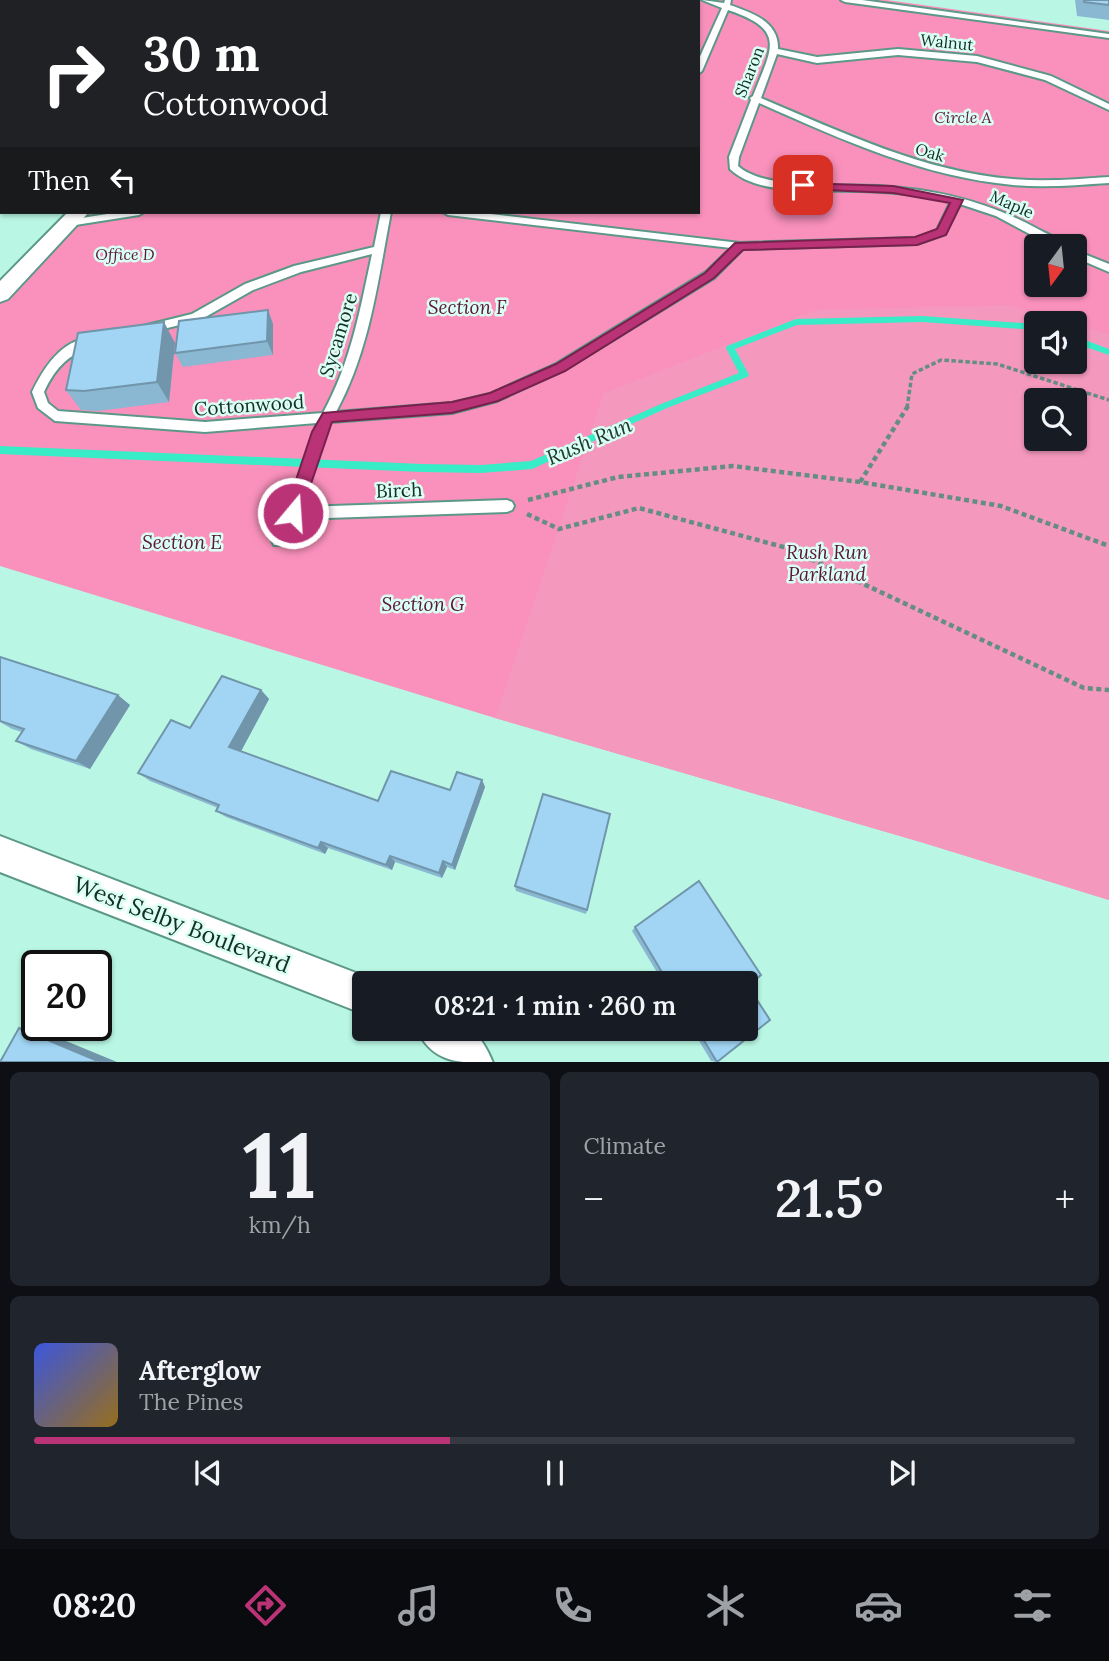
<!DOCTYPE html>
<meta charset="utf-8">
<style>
:root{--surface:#171b24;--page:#20242c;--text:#f1f3f6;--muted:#9ea1a6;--line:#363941;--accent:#b93376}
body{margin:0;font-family:Lora,serif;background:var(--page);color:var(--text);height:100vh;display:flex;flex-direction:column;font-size:26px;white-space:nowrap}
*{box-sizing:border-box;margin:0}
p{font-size:23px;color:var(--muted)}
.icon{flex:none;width:38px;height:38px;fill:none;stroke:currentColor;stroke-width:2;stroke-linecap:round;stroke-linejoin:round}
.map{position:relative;height:1062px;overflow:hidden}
.details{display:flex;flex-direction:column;gap:10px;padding:10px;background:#0d0f14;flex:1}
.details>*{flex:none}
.banner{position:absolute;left:0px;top:0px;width:700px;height:214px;box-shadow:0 2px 5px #0004;background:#202124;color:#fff;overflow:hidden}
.needle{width:46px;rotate:195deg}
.fabs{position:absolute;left:1024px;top:234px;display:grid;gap:14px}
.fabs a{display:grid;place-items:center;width:63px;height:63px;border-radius:7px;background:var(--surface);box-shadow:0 2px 5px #0004;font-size:35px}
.speed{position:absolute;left:21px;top:950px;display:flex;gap:14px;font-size:35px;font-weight:700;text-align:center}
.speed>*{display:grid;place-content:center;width:91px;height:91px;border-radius:50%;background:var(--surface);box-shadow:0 2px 5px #0004;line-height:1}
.speed .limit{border:4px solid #111;border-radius:10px;background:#fff;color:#111}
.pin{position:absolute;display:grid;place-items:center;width:60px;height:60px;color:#fff;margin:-30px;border-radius:14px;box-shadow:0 4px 10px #0006}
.me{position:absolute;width:77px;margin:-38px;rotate:18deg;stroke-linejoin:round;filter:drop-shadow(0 0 5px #0008)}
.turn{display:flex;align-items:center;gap:24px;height:147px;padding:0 28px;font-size:32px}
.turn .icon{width:91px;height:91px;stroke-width:2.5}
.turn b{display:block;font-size:49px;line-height:60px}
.then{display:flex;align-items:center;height:66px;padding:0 28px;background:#0003;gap:14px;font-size:26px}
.big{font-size:52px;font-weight:600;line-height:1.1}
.details .tile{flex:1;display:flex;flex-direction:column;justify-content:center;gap:10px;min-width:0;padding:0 24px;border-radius:10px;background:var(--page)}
.details .dial{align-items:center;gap:0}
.dial b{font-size:91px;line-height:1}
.song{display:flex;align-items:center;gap:21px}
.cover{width:84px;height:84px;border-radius:10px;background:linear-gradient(135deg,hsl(230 70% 55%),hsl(40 70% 35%))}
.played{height:7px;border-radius:4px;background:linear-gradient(90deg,var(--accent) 40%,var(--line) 40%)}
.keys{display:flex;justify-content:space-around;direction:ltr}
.heat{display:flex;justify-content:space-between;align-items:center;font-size:38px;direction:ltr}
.details .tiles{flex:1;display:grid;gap:10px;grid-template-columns:1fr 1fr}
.tile:last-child{grid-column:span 2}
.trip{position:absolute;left:352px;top:971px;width:406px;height:70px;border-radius:7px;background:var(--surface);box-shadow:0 2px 5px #0004;font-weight:600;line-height:70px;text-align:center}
.tabs{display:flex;height:112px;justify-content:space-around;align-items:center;background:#090b0e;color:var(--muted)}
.tabs .icon{width:49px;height:49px}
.tabs .current{color:var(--accent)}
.tabs b{font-size:32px;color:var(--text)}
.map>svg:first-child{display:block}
.green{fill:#fa91bc;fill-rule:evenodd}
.forest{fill:#f598be;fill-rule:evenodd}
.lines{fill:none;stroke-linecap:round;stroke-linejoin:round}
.stream{fill:#37ecc6;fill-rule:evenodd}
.service-casing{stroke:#5c9888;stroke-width:4}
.minor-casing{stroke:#5c9888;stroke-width:4}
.path-far1{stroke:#648e82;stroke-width:3.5;stroke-dasharray:4.5 2.5;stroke-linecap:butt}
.path{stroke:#648e82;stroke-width:4.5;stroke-dasharray:5 3.5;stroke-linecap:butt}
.service{fill:#fff;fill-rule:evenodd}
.minor{fill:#fff;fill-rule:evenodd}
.wall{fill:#8ab7d1}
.shaded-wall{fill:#7195aa}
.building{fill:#a1d5f3;stroke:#7195aa;stroke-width:2}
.route{fill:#b93376;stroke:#78214d;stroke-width:2}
.labels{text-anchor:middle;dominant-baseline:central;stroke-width:5;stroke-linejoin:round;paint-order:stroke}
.far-street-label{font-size:16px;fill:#152e28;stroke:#dafff3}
.far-park-label{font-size:16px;font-style:italic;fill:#5d173a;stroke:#dafff3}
.park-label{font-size:19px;font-style:italic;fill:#5d173a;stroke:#dafff3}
.street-label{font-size:19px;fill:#152e28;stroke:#dafff3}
.water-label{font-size:21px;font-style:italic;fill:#213c34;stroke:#dafff3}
.near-street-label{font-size:23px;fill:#152e28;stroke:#dafff3}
</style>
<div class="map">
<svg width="1109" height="1063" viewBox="0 0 1109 1063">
<rect width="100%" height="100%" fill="#b9f7e4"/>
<path class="green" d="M253 0H887L1109 31V900L924 843 495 718 0 566V303L87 212H698V2H251ZM1036 247H1074V285H1036ZM1036 324H1074V362H1036ZM1036 401H1074V439H1036Z"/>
<path class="forest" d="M1010 305 1073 324H1036V362H1074L1075 324 1109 335V900L924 843 495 718 604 393 816 310ZM1036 401H1074V439H1036Z"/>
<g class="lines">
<path class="stream" d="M922 316 1036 324V330L922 322 797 325 735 349 749 375 747 377 667 408 532 469 481 473 422 472 0 454V446L422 464 481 465 531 461 661 404 739 373 726 348 727 346 796 319Z
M1074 336 1109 349V355L1074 343Z"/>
<defs>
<path id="service" d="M250 0H258L248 2Z
M326 0 345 2H328Z
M572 0H580L570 2Z
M702 0 724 3 725 0H731L730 5C753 13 779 22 778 49L817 57 898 49 977 56 1051 76 1109 104V110L1045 80 977 62 898 55 817 63 777 54 761 98C842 132 924 172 1013 179 1045 182 1077 179 1109 177V183C1077 185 1045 188 1013 185 923 177 840 139 759 103L739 157 738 166C764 190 842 184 878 186 935 189 986 201 1036 228 1047 234 1060 239 1068 247H1054L996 216 960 204 945 234 917 244 743 249 714 278 564 370 497 401 452 413 331 422 325 432 302 507 507 500 512 502 514 506 512 510 507 512 297 519 284 545H274L272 541 286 513 317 423 205 432 55 421 38 408 32 392C44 367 65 334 97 339V345C70 353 56 366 44 392L48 403 58 411 205 422 323 413C351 362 360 310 372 254L301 272 253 290 200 320 147 333 141 329 143 326 192 314 245 284 294 266 374 247 381 212H391C378 280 370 350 336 412L452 403 490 394 556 364 706 272 731 248 448 215 443 212H473L740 243 916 238 937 230 951 201C921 194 891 192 860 191 821 189 759 197 730 169L729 157 751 100 750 98 753 96C771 49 788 30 728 10L702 71 698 74V61L722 8Z
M841 0H862L1109 34V38L845 2Z
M120 212H144L139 215 69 226 64 223 69 220Z
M1074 250 1109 264V272L1074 257Z"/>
<path id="minor" d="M0 94H2V105H0Z
M68 212H89L8 299 0 302V281Z
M0 836 364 976 379 984H364V1014L0 872Z
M417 1029C460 1029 475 1018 493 1063 459 1063 432 1063 417 1029Z"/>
</defs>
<use href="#service" class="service-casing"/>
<use href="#minor" class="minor-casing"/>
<path class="path-far1" d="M907 408 912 374 941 360 997 364 1109 400"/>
<path class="path" d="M860 482 908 406
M528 500 618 477 733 466 860 482 1001 506 1109 546
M527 514 559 529 639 508 787 548 1084 688 1109 690"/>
<use href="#service" class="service"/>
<use href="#minor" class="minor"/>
</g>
<path class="wall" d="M1075 0H1109V20L1077 16Z
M2 13V69H0V14Z
M0 124H2V170H0Z
M268 310 273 324V355L183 367 175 353Z
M175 343 169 402 98 411 81 410 66 390Z
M0 657 130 705 90 769 31 749 16 741 22 732 12 729 0 722Z
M261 690 269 699 241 751 378 801 450 790 482 780 485 787 455 870 447 867 442 878 395 862 392 870 328 848 325 854 226 817 216 811 218 808 150 781 138 773 190 728Z
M610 814 586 914 516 891 515 886Z
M699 881 761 975 748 986 770 1020 717 1062 711 1061 692 1029H746V984H664L632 931 635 927Z"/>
<path class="shaded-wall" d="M111 0H134L131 2H108Z
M268 310 273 324V355L267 341Z
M164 322 175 343 169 402 157 382Z
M261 690 269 699 239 755 229 747Z
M118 695 130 705 90 769 76 761Z
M482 780 485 787 455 870 452 865Z
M321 842 328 848 325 854 318 848Z
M390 856 395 862 392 870 386 865Z
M443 861 447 867 442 878 439 873Z
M19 1028 37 1029 117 1062H100Z"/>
<path class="building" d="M20 0H111L108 2H17Z
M1084 0H1109V5L1084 2Z
M2 13V57H0V14Z
M0 124H2V158H0Z
M268 310 267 341 175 353 179 321Z
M164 322 157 382 84 391 66 390 78 333Z
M0 657 118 695 76 761 16 741 24 729 0 721Z
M222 676 261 690 229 747 378 801 391 771 450 790 457 772 482 780 452 865 443 861 439 873 390 856 386 865 321 842 318 848 216 811 219 805 138 773 171 720 190 728Z
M543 794 610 814 587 910 515 886Z
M699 881 761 975 748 986 770 1020 717 1062 697 1029H746V984H669L635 927Z
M19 1028 100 1062H0Z"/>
<path class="route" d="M799 183 893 186 963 200 946 235 917 245 743 250 714 278 565 371 498 401 452 413 332 422 301 513 299 517H288L285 513 312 432 323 413 452 402 490 393 556 364 705 273 735 243 915 237 937 229 950 203 893 193 803 189 799 188Z"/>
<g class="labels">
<g class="far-street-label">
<text transform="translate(947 42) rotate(6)">Walnut</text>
<text transform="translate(749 72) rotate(-68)">Sharon</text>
<text transform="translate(930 152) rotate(16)">Oak</text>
<text transform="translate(1012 204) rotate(24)">Maple</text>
</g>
<g class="far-park-label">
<text x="963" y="117">Circle A</text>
<text x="125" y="254">Office D</text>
</g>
<g class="park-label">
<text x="467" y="307">Section F</text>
<text x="182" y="542">Section E</text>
<text x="827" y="552">Rush Run<tspan x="827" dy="22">Parkland</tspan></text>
<text x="423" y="604">Section G</text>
</g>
<g class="street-label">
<text transform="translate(338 335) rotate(-73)">Sycamore</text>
<text transform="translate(249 405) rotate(-4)">Cottonwood</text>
<text transform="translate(399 490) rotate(-2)">Birch</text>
</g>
<g class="water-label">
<text transform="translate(589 441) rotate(-23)">Rush Run</text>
</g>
<g class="near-street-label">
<text transform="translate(182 924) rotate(21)">West Selby Boulevard</text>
</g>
</g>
</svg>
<div class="fabs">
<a><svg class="needle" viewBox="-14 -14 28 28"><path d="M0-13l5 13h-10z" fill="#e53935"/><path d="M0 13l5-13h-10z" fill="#9ea1a6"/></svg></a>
<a><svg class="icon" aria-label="sound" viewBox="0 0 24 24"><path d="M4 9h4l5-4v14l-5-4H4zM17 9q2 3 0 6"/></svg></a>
<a><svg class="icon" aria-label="search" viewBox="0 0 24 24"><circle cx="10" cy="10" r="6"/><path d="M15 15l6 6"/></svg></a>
</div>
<div class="speed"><div class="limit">20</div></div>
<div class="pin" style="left:803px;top:185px;background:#d93025"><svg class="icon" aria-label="arrive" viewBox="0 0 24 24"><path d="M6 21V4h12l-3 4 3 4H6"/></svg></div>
<svg class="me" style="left:293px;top:513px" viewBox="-20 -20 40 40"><circle r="17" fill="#b93376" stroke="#fff" stroke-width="3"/><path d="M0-11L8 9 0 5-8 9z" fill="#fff"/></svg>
<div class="trip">08:21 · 1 min · 260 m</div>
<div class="banner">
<div class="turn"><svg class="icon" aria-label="right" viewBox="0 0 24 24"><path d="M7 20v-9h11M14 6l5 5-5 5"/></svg><div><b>30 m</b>Cottonwood</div></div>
<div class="then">Then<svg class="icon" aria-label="left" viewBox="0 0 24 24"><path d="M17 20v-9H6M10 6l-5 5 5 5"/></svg></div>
</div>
</div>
<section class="details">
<div class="tiles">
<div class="tile dial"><b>11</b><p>km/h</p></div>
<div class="tile"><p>Climate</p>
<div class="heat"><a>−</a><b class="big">21.5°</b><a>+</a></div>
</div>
<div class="tile">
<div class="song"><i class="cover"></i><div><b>Afterglow</b><p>The Pines</p></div></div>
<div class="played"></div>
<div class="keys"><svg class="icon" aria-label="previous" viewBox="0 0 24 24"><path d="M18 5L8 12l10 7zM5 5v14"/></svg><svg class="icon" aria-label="pause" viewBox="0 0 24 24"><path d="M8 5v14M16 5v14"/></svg><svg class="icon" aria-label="next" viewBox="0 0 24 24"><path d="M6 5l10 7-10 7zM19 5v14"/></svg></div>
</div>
</div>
</section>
<nav class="tabs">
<b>08:20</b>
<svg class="icon current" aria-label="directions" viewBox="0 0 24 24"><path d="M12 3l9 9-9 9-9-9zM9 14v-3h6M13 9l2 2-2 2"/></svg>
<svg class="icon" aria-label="music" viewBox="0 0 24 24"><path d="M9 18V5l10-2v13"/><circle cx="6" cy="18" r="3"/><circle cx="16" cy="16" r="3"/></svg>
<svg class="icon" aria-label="phone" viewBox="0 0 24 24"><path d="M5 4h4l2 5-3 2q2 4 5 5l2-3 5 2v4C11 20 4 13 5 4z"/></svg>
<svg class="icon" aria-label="climate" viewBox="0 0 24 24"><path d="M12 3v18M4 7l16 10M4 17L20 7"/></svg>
<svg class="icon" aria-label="car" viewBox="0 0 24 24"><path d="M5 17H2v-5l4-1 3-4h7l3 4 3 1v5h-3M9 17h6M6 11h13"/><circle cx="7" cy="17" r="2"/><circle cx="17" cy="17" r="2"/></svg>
<svg class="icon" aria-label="filters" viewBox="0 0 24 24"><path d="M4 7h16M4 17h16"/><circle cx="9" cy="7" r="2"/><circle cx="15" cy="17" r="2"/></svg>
</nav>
